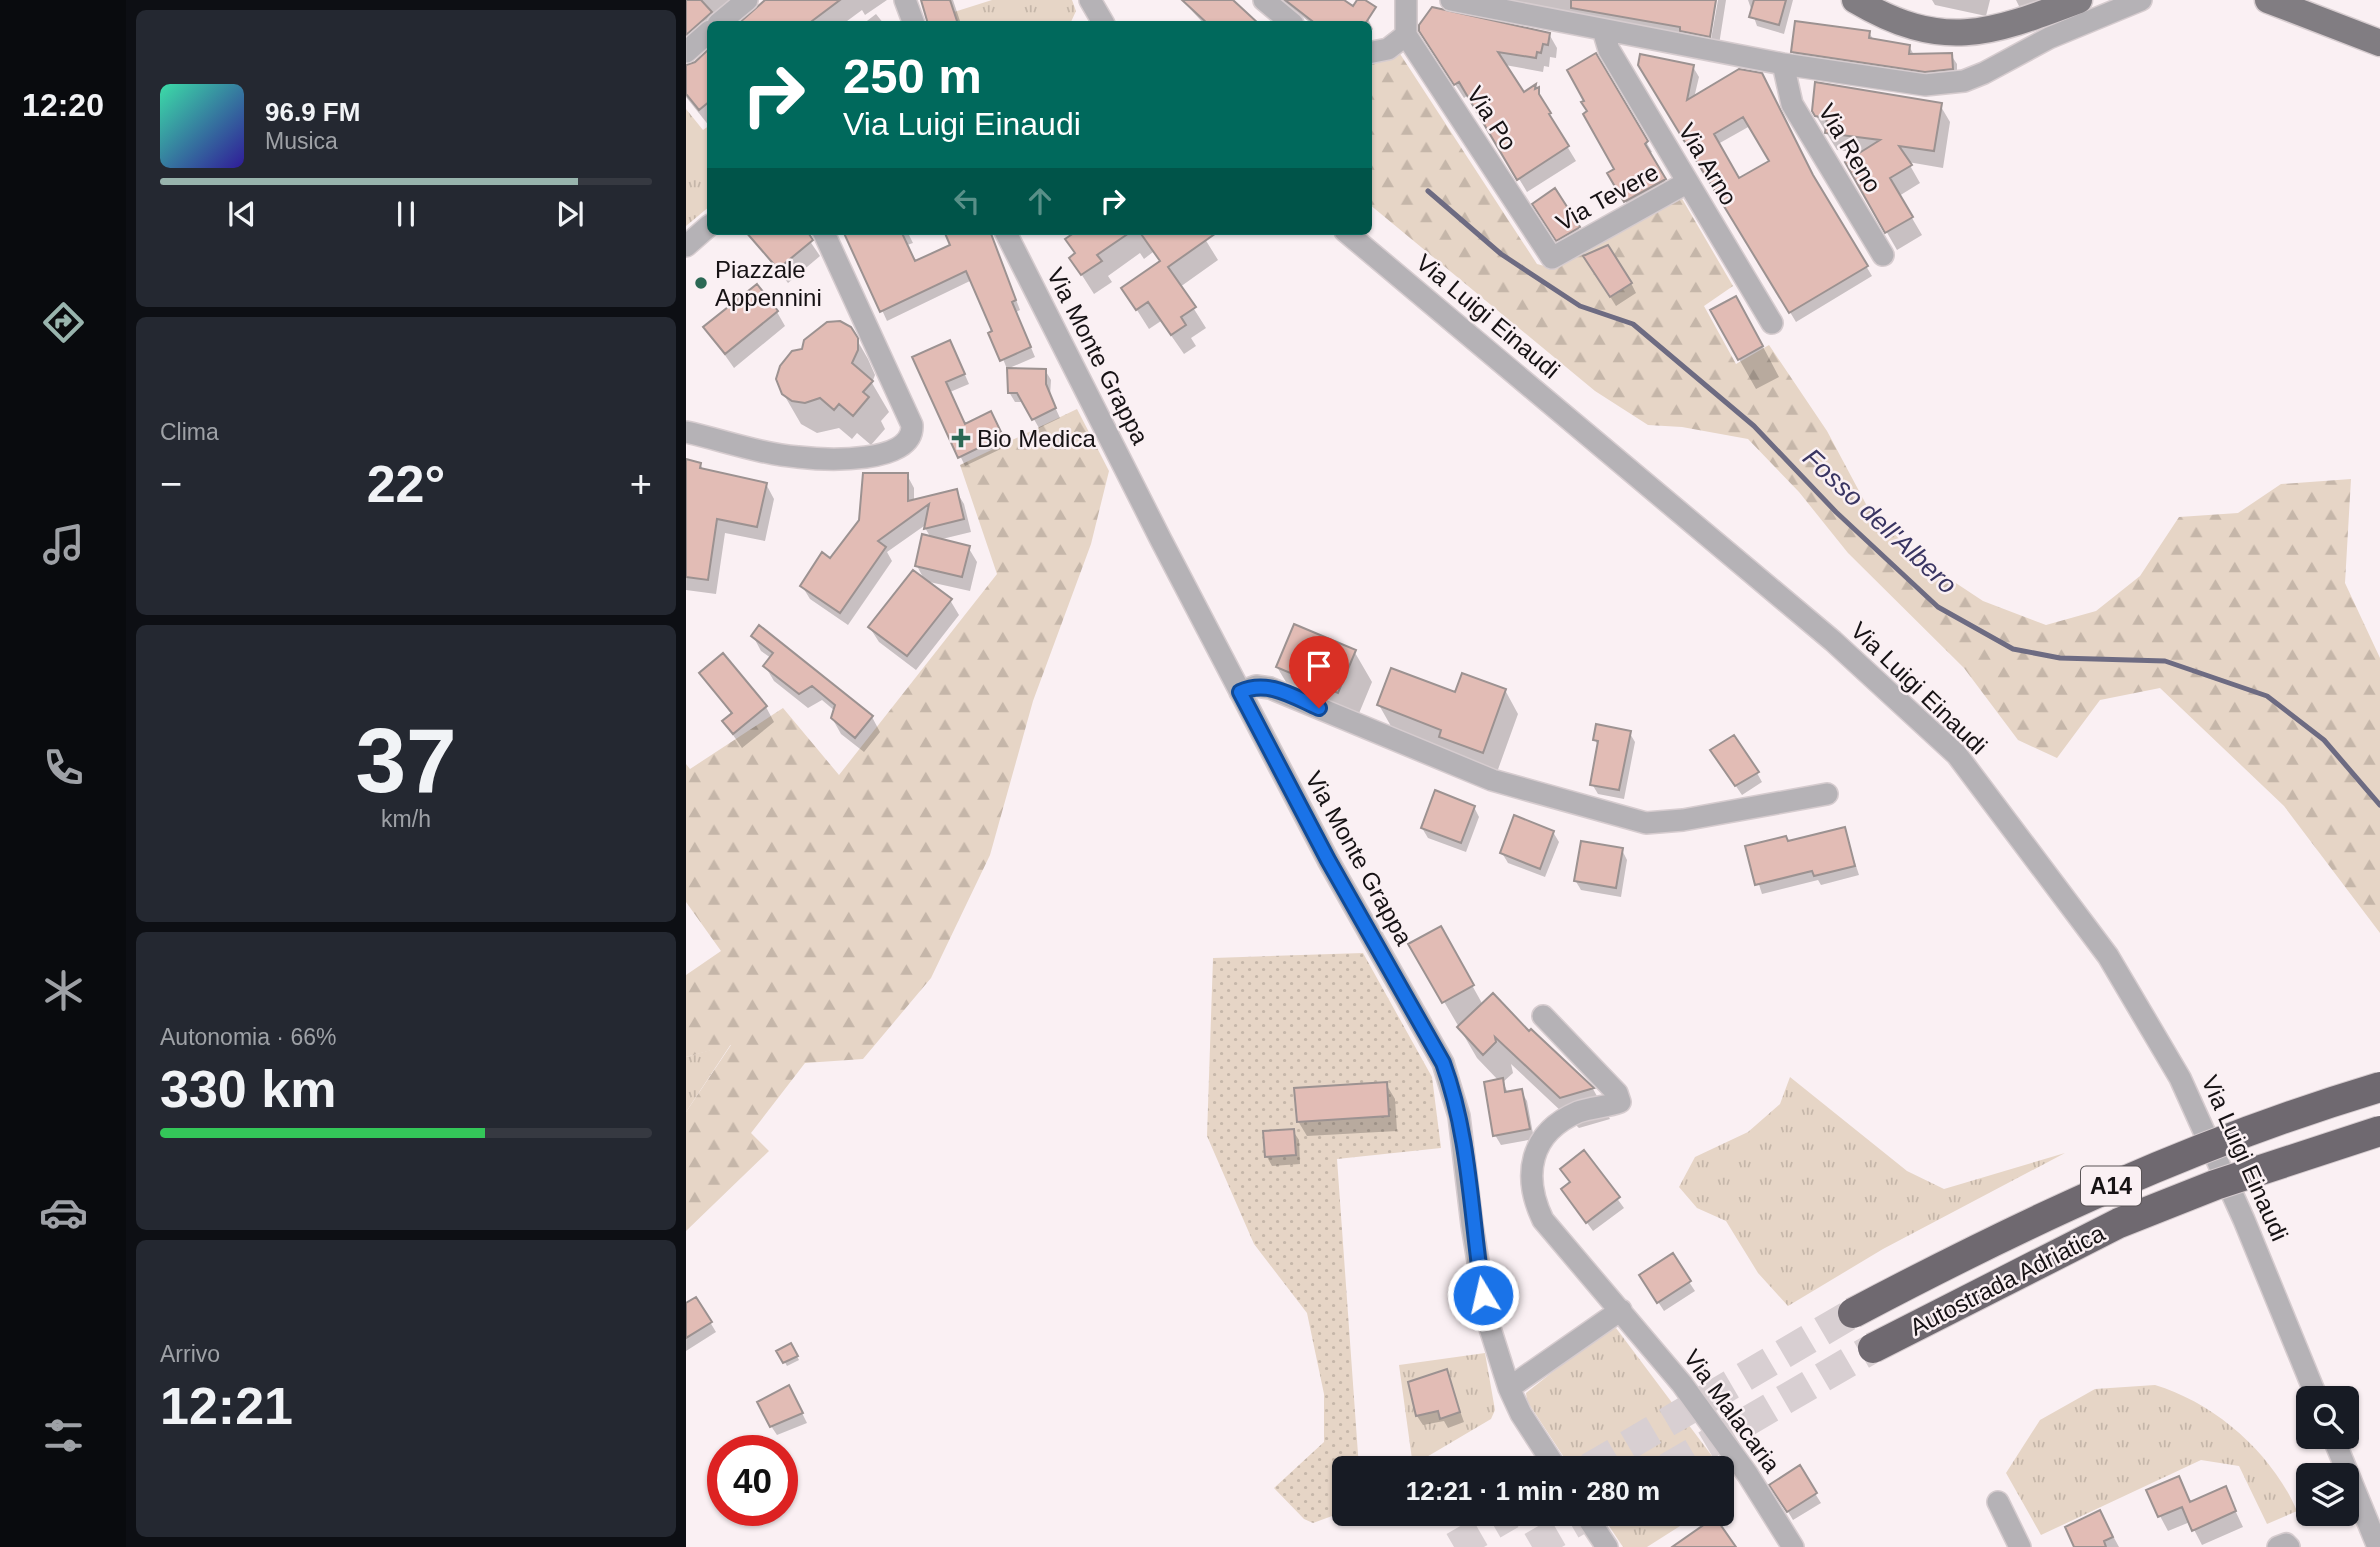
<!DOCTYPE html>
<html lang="it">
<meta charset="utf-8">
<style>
:root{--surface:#171b24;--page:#242831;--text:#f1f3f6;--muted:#9ea1a6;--line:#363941;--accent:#98b4ad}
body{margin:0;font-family:Arial,sans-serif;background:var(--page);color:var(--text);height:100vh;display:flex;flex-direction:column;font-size:26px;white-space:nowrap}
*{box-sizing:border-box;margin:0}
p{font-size:23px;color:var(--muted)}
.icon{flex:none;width:38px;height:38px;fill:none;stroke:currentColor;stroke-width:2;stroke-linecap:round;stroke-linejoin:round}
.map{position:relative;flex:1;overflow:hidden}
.details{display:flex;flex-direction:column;gap:10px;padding:10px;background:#0d0f14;width:560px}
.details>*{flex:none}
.banner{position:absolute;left:21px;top:21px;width:665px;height:214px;border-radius:10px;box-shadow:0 2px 5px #0004;background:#00695c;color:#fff;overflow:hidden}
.fabs{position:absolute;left:1610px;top:1386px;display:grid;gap:14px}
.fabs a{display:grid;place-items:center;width:63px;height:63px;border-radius:10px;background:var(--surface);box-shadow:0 2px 5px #0004;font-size:35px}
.speed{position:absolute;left:21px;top:1435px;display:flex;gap:14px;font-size:35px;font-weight:700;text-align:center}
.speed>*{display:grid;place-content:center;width:91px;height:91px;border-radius:50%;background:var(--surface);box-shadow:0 2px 5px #0004;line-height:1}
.speed .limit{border:10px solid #d22;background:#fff;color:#111}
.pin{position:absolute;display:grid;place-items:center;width:60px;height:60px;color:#fff;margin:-72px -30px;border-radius:50% 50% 50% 0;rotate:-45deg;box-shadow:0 0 7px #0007}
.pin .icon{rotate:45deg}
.me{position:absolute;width:77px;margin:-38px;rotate:351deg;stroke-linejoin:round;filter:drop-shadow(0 0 5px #0008)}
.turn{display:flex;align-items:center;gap:24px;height:147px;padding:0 21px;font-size:32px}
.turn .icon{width:91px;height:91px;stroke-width:2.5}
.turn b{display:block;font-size:49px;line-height:60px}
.lanes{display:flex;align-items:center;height:66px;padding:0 21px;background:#0003;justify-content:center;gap:35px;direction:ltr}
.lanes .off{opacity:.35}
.big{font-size:52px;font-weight:700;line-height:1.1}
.details .widget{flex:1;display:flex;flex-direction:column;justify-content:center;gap:10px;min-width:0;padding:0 24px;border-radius:10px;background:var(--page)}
.details .dial{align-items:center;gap:0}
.dial b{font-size:91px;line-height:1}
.song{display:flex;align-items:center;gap:21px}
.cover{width:84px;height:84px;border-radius:10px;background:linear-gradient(135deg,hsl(160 70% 55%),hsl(250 70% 35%))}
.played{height:7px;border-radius:4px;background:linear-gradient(90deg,var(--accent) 85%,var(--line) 85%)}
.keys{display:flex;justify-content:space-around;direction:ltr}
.heat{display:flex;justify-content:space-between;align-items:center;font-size:38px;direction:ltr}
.charge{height:10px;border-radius:5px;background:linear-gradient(90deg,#34c759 66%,var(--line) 0)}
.trip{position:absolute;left:646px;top:1456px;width:402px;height:70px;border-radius:10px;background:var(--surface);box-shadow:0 2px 5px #0004;font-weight:700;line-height:70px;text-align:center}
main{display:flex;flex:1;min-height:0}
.tab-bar{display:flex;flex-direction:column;width:126px;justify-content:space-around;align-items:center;background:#090b0e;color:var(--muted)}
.tab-bar .icon{width:49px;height:49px}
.tab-bar .selected{color:var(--accent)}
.tab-bar b{font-size:32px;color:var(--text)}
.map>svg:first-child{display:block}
.grass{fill:url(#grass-tufts)}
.forest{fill:url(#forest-firs)}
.garden{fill:url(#garden-dots);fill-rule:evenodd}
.pitch{fill:#e6d5c6}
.shadow{fill:#0003;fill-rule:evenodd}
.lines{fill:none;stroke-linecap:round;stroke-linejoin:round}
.stream{stroke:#6d6b82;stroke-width:5}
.building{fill:#e2bcb5;stroke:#9c9291;stroke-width:2;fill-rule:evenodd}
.highway-tunnel{stroke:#d8cfd2;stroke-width:30;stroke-dasharray:30 15;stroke-linecap:butt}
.minor-casing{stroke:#d6cccf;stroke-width:24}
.major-casing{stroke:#d6cccf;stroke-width:29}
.minor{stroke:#b5b2b6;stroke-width:21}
.major{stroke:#817d82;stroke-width:26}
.highway-bridge-casing{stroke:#d6cccf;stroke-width:32;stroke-linecap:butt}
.highway-bridge{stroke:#6f6970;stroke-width:30}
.route-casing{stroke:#114b97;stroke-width:18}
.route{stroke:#1a73e8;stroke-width:12}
.poi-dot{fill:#2b6854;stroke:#faf0f3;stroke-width:2.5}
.labels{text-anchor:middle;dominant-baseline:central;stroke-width:5;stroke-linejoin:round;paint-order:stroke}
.shield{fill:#faf0f3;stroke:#5a5557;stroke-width:2}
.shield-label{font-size:23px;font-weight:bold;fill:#161214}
.street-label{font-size:24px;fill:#161214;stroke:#faf0f3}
.poi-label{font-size:24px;fill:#161214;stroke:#faf0f3;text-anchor:start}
.water-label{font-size:26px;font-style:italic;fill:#393562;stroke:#faf0f3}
</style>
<main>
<nav class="tab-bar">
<b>12:20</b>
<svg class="icon selected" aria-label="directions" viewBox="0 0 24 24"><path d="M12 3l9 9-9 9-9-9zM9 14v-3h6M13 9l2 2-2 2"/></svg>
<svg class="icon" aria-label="music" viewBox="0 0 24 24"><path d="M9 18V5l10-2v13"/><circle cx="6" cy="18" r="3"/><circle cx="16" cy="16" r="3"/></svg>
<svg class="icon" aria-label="phone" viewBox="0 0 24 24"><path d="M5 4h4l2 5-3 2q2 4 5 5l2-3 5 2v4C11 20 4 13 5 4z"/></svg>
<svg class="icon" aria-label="climate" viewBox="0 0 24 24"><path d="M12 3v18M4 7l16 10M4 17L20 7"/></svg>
<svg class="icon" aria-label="car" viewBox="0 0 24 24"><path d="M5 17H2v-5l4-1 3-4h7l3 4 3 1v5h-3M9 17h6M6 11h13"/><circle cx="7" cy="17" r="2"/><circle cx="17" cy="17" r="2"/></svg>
<svg class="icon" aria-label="filters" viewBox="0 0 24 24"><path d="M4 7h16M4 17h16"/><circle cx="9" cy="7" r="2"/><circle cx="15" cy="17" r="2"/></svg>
</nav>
<section class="details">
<div class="widget">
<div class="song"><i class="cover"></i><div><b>96.9 FM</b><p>Musica</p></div></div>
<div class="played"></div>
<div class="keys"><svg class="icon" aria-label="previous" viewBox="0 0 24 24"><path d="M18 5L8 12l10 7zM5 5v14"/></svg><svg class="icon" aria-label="pause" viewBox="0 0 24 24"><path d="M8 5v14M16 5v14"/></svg><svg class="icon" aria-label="next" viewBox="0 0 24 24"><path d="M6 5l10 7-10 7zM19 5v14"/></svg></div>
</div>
<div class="widget"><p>Clima</p>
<div class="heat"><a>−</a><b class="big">22°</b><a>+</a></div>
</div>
<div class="widget dial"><b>37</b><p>km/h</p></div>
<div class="widget"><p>Autonomia · 66%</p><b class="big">330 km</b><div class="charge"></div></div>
<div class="widget"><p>Arrivo</p><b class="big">12:21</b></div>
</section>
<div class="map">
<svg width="1694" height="1547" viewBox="0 0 1694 1547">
<defs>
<pattern id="grass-tufts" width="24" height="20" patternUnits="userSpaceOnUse" patternTransform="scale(1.75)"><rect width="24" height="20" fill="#e6d5c6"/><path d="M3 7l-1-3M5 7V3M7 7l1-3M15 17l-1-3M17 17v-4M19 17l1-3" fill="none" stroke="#c5b6a9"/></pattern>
<pattern id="forest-firs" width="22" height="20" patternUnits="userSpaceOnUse" patternTransform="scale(1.75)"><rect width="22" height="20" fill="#e6d5c6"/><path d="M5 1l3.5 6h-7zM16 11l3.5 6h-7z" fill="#c5b6a9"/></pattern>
<pattern id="garden-dots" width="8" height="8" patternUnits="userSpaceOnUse" patternTransform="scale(1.75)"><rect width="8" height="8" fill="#e6d5c6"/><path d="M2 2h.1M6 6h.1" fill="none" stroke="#c5b6a9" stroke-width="1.8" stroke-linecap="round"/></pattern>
</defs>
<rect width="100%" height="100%" fill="#faf0f3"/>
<path class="grass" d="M306 0H386L390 11 384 24H272L268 12Z
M0 109 17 130 24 125V206L0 226Z
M45 1044 0 1112V1057Z
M1104 1077 1221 1171 1258 1189 1379 1153 1197 1249 1102 1306 1072 1273 1040 1221 1011 1208 993 1187 1009 1157 1062 1132 1094 1104Z
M930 1328 1035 1468H885L841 1401 840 1393 912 1336Z
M799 1353 809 1410 805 1419 722 1468H713L726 1459 713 1365Z
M1469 1385C1529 1403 1586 1453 1611 1511L1581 1524 1553 1466 1515 1460 1355 1535 1320 1473 1354 1420 1409 1389Z
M915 1514H1013L961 1547H937Z"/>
<path class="forest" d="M703 37 851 264 866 268 995 197 1047 286 1018 306 1050 364 1083 345 1141 431 1181 506 1232 558 1297 601 1360 625 1410 611 1454 576 1493 517 1552 513 1595 484 1665 479 1659 583 1694 658V933L1598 806 1474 688 1414 700 1371 758 1332 740 1278 668 1162 553 1113 492 1062 439 996 427 962 425 909 391 683 204 682 58Z
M391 409 423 471 405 544 347 701 304 855 245 978 177 1059 119 1063 65 1133 83 1151 0 1231V1112L45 1045 0 1057V975L35 951 0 902V764L4 769 97 708 153 775 311 574 274 465Z"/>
<path class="garden" d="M677 953 746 1077 755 1148 651 1159 673 1468H658L657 1512 627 1523 618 1519 588 1488 638 1442V1394L621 1313 568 1244 521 1136 527 958ZM701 1083 703 1116 610 1121 609 1088ZM608 1129 609 1155 579 1157 578 1131Z"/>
<path class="pitch" d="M5 118 24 142V159L0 179V122Z"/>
<path class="shadow" d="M0 0H62L0 51Z
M83 0H201L179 15 176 10 157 24H54Z
M241 0H267L275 24H244Z
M496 0H545L572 24H518Z
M595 0H655L682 19 687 29 682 36V24H626Z
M813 0H1028L1021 45H1024L1032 0H1040L1032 51Z
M1062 0H1107L1098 34 1071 26Z
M1246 0H1304L1300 16 1249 5Z
M1330 0H1352V5L1333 6Z
M190 14 198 24H177Z
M1183 33 1188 40 1223 46 1228 55H1265L1271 64V78L1112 61 1106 52Z
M863 34 871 48 870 58 864 57 863 67 858 66 857 72 819 65 838 94 849 87 856 105 890 161 841 192 782 95 778 98 744 46Z
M24 50V127L0 97V69Z
M910 56 966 152 963 154 984 190 945 211 924 174 930 170 903 112Z
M1007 67 1013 77 1008 98 1053 71 1131 184 1186 276 1110 322 960 75ZM1064 126 1085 162 1052 180 1032 144Z
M1254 105 1264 122 1257 168 1222 162 1234 183 1213 196 1236 235 1211 250 1161 163 1176 153 1151 150 1127 111Z
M868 191 898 237 877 249 854 214Z
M60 231H117L134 256 102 283Z
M160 231H221L227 243 221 245 229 263 267 246 260 231H304L334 310 330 312 349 357 321 369 286 280 201 321Z
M394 231H514L532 260 494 287 520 328 505 338 510 346 498 354 475 321 463 329 437 288 475 262 467 252 458 259 454 253 422 276 426 282 408 294 385 258 390 255Z
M905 266 945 283 950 293 930 306Z
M91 312 99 326 48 368 19 327Z
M164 328 182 359 189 375 186 383 203 412 195 421 199 429 185 445 171 433 166 439 153 428 131 433 115 424 97 393Z
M1067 328 1093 377 1070 389 1053 359Z
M269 352 283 384 264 392 280 426 310 423 321 446 279 466 228 358Z
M359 370 365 380 364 396 374 418 353 428 338 402H329L323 392Z
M0 461 14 464 18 471 80 484 88 499 79 541 39 533 30 594 0 590Z
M221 475 228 488V501L270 491 278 504 285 532 252 540 282 547 291 562 284 591 239 581 231 566 245 538 238 526 201 552 206 561 162 625 124 599 116 586 144 560Z
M264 600 273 615 230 670 193 642 184 628Z
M67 636 186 717 194 732 178 752 155 734 146 718 149 711 136 700 122 708 88 681 79 666 85 658 75 651Z
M668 651 686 682 669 723 609 697 591 667Z
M15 673 80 707 88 722 56 748 38 722 46 715Z
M819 690 832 714 810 775 768 759 763 750 706 728 693 705Z
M943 732 949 742 938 799 912 794 906 784 913 747 909 740Z
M1032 760 1071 773 1076 782 1056 795Z
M788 807 793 817 780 852 742 838 736 828Z
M1158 829 1173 875 1135 885 1132 880 1076 894 1061 847 1103 843Z
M867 832 873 842 859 877 822 863 816 853Z
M936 850 941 860 935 897 895 890 889 880Z
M754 928 797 1005 843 1034 846 1031 907 1089 924 1119 893 1128 825 1064 827 1073 817 1082 822 1093 835 1091 841 1101 848 1139 815 1145 809 1135 813 1081 791 1058 725 945Z
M700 1084 709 1099 711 1131 621 1136 612 1121Z
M607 1131 613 1140 614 1164 586 1166 581 1157Z
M898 1153 938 1208 907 1231 877 1190 885 1183Z
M1003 1282 1009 1291 978 1311 961 1285Z
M10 1299 30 1332 0 1351V1305Z
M105 1345 113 1360 101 1366 93 1352Z
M760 1372 778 1422 762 1428 758 1421 737 1425 731 1416 724 1384Z
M108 1397 121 1423 91 1435 85 1426Z
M1113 1468 1135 1503 1107 1520 1086 1485Z
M1492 1479 1505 1503 1539 1489 1557 1527 1516 1545 1504 1522 1482 1531 1474 1516Z
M1414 1512 1433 1547H1390Z"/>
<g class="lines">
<path class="stream" d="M742 191 815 254 894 306 947 324 1068 426 1150 512 1252 607 1327 649 1374 658 1479 661 1581 696 1638 740 1694 805"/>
</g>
<path class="building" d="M0 0H15L26 12 0 35Z
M79 0H154L122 24H52Z
M235 0H264L272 24H242Z
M496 0H547L573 24H522Z
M599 0H658L667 6 671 0H679L690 7 679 24H630Z
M885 0H1030L1024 37 994 31V27L885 8Z
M1068 0H1100L1093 25 1063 17Z
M746 7 864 33 862 45 857 44 855 53 851 52 850 58 812 52 838 92 850 84 849 89 853 87V94L865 113 863 114 883 146 831 180 773 82 768 85 733 31V25Z
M1109 21 1184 31 1183 38 1224 45 1223 54 1266 53 1267 69 1239 72 1105 52Z
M24 48V101L13 110 0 94V65L9 62Z
M910 53 962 141 959 144 980 179 938 202 921 173 928 169 897 114 901 111 895 102 898 101 881 70Z
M954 54 1008 65 1001 100 1053 69 1076 73 1127 175 1182 266 1103 313 952 65ZM1057 117 1083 161 1053 178 1028 134Z
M1129 82 1256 103 1248 151 1213 146 1226 165 1204 178 1227 217 1199 233 1159 162 1194 140 1139 133 1141 118 1129 116 1126 111Z
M869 188 894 227 870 241 846 204Z
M59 231H121L127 240 92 269Z
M157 231H215L229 261 264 245 258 231H304L330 300 326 302 345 347 314 361 302 333 306 331 280 271 194 312Z
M391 231H446L411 255 416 261 395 275 383 258 389 253 379 239Z
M453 231H533L482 267 510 307 495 317 500 325 485 335 462 302 450 310 435 288 474 261Z
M922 245 946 283 924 297 897 256Z
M71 284 92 311 39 354 17 327Z
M1050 296 1077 346 1052 360 1024 310Z
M154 321 165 327 172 338V350L166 363 187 381 177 392 183 397 167 416 153 404 148 410 134 398 119 403 106 401 96 394 90 379 94 366 106 351 116 349 118 340 141 322Z
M264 340 279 374 260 382 279 424 305 411 317 436 272 458 226 357Z
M321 368 360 369V384L370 408 346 420 331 393H322Z
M0 459 15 463 14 468 81 483 71 527 31 519 22 580 0 577Z
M177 473H222V501L271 489 278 519 238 529 243 504 192 541 200 547 154 613 114 586 136 552 144 558 173 520Z
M236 534 284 546 276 577 229 566Z
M227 570 266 599 221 656 182 627Z
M608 624 670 650 652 693 590 667Z
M73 625 187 716 169 738 145 718 149 705 126 686 113 694 77 666 87 653 65 636Z
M37 653 81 706 47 734 36 721 46 713 13 673Z
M705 668 769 692 776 673 820 689 797 753 753 737 755 730 691 705Z
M910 724 945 731 933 790 904 785 912 741 907 740Z
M1048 735 1073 772 1049 786 1024 750Z
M749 790 789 806 775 843 735 828Z
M828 815 868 831 854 869 814 853Z
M1159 827 1169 866 1128 876 1126 871 1069 885 1059 846 1100 836 1102 841Z
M895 841 937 848 930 888 888 881Z
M755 926 788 985 756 1003 722 944Z
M807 993 843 1031 845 1029 908 1088 874 1098 809 1037 810 1042 797 1055 771 1027Z
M817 1078 819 1092 836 1089 844 1129 807 1136 798 1082Z
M701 1082 703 1116 611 1122 608 1088Z
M608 1129 610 1155 579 1157 577 1131Z
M898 1150 934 1197 900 1223 875 1189 884 1182 874 1169Z
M987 1253 1005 1281 971 1303 953 1275Z
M10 1297 26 1322 0 1338V1303Z
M105 1343 112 1356 97 1363 90 1351Z
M761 1369 774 1412 754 1419 752 1411 730 1416 722 1382Z
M103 1385 117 1413 84 1427 71 1402Z
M1114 1465 1131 1493 1101 1512 1083 1485Z
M1493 1476 1504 1502 1540 1486 1550 1511 1506 1531 1496 1507 1472 1517 1460 1490Z
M1414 1510 1427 1537 1418 1541 1420 1547H1388L1379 1527Z
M1029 1517 1050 1547H986Z"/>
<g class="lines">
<path class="highway-tunnel" d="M903 1468 1167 1313
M981 1468 1187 1348
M768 1547 825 1514
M846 1547 903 1514"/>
<defs>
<path id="minor" d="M219 0 228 24
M404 0 418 24
M578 0 607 24
M720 0V35L866 258 1002 182
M765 0 1097 64 1239 85 1278 81 1298 73 1363 38 1455 0
M32 24 61 0
M917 30 923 50 1086 323
M0 52 24 31
M682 53 702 49 720 35
M1097 64 1106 104 1197 255
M319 231 475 540 642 860 757 1063 773 1116 786 1225 802 1322 823 1388 835 1414 870 1468
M659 231 1147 641 1271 755 1422 956 1494 1078 1558 1220 1631 1398
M0 246 24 225
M0 432C36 440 75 454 112 457 138 460 228 465 226 425L137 231
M554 692 570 686 584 688 806 780 960 823 997 820 1141 794
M857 1016 931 1093 934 1102C921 1107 906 1107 892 1112 843 1133 836 1176 857 1220L996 1384 1062 1475 1107 1547
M823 1388 935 1310
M1647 1437 1692 1547
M1312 1502 1334 1547
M899 1514 921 1547
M1592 1547 1600 1544 1603 1547"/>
<path id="major" d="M1169 0C1257 52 1303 34 1393 0
M1582 0 1694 43"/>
</defs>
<use href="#minor" class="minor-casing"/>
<use href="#major" class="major-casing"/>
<use href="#minor" class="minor"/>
<use href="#major" class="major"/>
<defs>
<path id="highway-bridge" d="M1167 1313C1339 1222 1507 1143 1694 1087
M1187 1348 1433 1223 1529 1185 1694 1131"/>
</defs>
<use href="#highway-bridge" class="highway-bridge-casing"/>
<use href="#highway-bridge" class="highway-bridge"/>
</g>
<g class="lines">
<defs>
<path id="route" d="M633 708C608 697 582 679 554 692L642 860 757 1063C784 1136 785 1218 797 1295"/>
</defs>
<use href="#route" class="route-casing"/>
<use href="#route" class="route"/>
</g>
<g class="poi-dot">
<circle cx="15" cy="283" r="7"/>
<path d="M271.5 427.5h7v7h7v7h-7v7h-7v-7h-7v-7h7z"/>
</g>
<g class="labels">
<rect class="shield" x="1395" y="1166.5" width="60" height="39" rx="5"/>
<g class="shield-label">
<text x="1425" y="1186">A14</text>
</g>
<g class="street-label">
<text transform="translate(806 118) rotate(57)">Via Po</text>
<text transform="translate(1164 148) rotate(59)">Via Reno</text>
<text transform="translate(1022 164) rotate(59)">Via Arno</text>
<text transform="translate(921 197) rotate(-29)">Via Tevere</text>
<text transform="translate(802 316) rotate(40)">Via Luigi Einaudi</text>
<text transform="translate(412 356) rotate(63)">Via Monte Grappa</text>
<text transform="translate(1233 688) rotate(44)">Via Luigi Einaudi</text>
<text transform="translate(673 858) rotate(61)">Via Monte Grappa</text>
<text transform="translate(1559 1158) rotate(66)">Via Luigi Einaudi</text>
<text transform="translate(1321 1280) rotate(-27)">Autostrada Adriatica</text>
<text transform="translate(1046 1411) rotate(54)">Via Malacaria</text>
</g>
<g class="poi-label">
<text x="29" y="269">Piazzale<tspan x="29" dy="28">Appennini</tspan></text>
<text x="291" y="438">Bio Medica</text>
</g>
<g class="water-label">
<text transform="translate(1194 521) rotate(43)">Fosso dell'Albero</text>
</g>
</g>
</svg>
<div class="fabs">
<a><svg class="icon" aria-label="search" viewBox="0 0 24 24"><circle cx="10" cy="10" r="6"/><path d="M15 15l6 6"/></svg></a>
<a><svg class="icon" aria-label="layers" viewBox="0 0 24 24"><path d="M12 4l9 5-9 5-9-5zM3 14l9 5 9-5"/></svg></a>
</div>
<div class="speed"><div class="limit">40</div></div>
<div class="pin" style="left:633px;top:708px;background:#d93025"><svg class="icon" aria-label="arrive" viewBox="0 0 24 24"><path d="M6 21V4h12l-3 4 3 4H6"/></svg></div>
<svg class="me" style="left:797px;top:1295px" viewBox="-20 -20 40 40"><circle r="17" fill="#1a73e8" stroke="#fff" stroke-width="3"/><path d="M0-11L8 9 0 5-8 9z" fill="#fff"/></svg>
<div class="trip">12:21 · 1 min · 280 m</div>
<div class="banner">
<div class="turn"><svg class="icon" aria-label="right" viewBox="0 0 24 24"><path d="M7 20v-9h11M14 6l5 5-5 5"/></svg><div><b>250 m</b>Via Luigi Einaudi</div></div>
<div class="lanes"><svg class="icon off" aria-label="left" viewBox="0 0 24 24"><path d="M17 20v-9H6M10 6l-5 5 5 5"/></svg><svg class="icon off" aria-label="ahead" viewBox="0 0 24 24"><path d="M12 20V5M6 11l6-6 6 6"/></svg><svg class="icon" aria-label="right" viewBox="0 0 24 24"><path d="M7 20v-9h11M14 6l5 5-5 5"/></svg></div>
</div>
</div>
</main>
